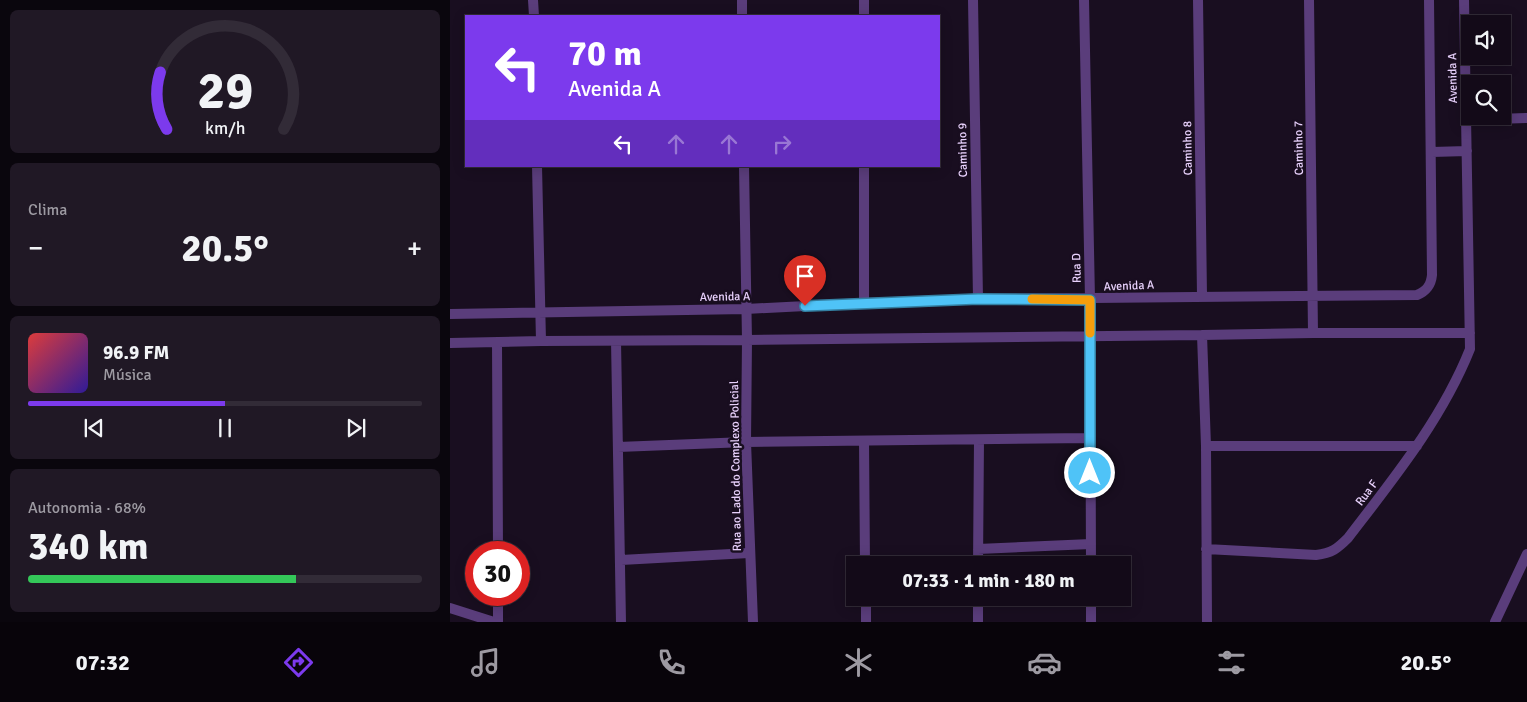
<!DOCTYPE html>
<html lang="pt">
<meta charset="utf-8">
<style>
:root{--surface:#130a18;--page:#201825;--text:#f1f3f6;--muted:#9d9aa2;--line:#322b37;--accent:#7c3aed}
body{margin:0;font-family:Signika,sans-serif;background:var(--page);color:var(--text);height:100vh;display:flex;flex-direction:column;font-size:19px;white-space:nowrap}
*{box-sizing:border-box;margin:0}
p{font-size:16px;color:var(--muted)}
.icon{flex:none;width:28px;height:28px;fill:none;stroke:currentColor;stroke-width:2;stroke-linecap:round;stroke-linejoin:round}
.map{position:relative;flex:1;overflow:hidden}
.side{display:flex;flex-direction:column;gap:10px;padding:10px;background:#0a060d;width:450px}
.side>*{flex:none}
.banner{position:absolute;left:15px;top:15px;width:475px;height:152px;border-radius:0px;box-shadow:0 2px 12px #0003,0 0 0 1px var(--line);background:#7c3aed;color:#fff;overflow:hidden}
.tools{position:absolute;left:1011px;top:15px;display:grid;gap:10px}
.tools a{display:grid;place-items:center;width:50px;height:50px;border-radius:0px;background:var(--surface);box-shadow:0 2px 12px #0003,0 0 0 1px var(--line);font-size:25px}
.speed{position:absolute;left:15px;top:541px;display:flex;gap:10px;font-size:25px;font-weight:700;text-align:center}
.speed>*{display:grid;place-content:center;width:65px;height:65px;border-radius:50%;background:var(--surface);box-shadow:0 2px 12px #0003,0 0 0 1px var(--line);line-height:1}
.speed .limit{border:8px solid #d22;background:#fff;color:#111}
.pin{position:absolute;display:grid;place-items:center;width:42px;height:42px;color:#fff;margin:-51px -21px;border-radius:50% 50% 50% 0;rotate:-45deg;box-shadow:0 0 5px #0007}
.pin .icon{rotate:45deg}
.me{position:absolute;width:55px;margin:-28px;rotate:0deg;stroke-linejoin:round;filter:drop-shadow(0 0 4px #0008)}
.turn{display:flex;align-items:center;gap:18px;height:105px;padding:0 20px;font-size:22px}
.turn .icon{width:65px;height:65px;stroke-width:2.5}
.turn b{display:block;font-size:35px;line-height:42px}
.lanes{display:flex;align-items:center;height:48px;padding:0 20px;background:#0003;justify-content:center;gap:25px;direction:ltr}
.lanes .off{opacity:.35}
.big{font-size:38px;font-weight:800;line-height:1.1}
.side .tile{flex:1;display:flex;flex-direction:column;justify-content:center;gap:8px;min-width:0;padding:0 18px;border-radius:8px;background:var(--page)}
.side .dial{align-items:center;gap:0}
.dial svg{height:130px;overflow:visible;fill:none;stroke:var(--line);stroke-width:7;stroke-linecap:round;text-anchor:middle}
.dial text{fill:var(--text);stroke:none}
.song{display:flex;align-items:center;gap:15px}
.cover{width:60px;height:60px;border-radius:8px;background:linear-gradient(135deg,hsl(0 70% 55%),hsl(250 70% 35%))}
.played{height:5px;border-radius:2px;background:linear-gradient(90deg,var(--accent) 50%,var(--line) 50%)}
.keys{display:flex;justify-content:space-around;direction:ltr}
.heat{display:flex;justify-content:space-between;align-items:center;font-size:28px;direction:ltr}
.charge{height:8px;border-radius:4px;background:linear-gradient(90deg,#34c759 68%,var(--line) 0)}
.trip{position:absolute;left:396px;top:556px;width:285px;height:50px;border-radius:0px;background:var(--surface);box-shadow:0 2px 12px #0003,0 0 0 1px var(--line);font-weight:800;line-height:50px;text-align:center}
.tab-bar{display:flex;height:80px;justify-content:space-around;align-items:center;background:#08040a;color:var(--muted)}
.tab-bar .icon{width:35px;height:35px}
.tab-bar .on{color:var(--accent)}
.tab-bar b{font-size:22px;color:var(--text)}
main{display:flex;flex:1;min-height:0}
.map>svg:first-child{display:block}
.lines{fill:none;stroke-linecap:round;stroke-linejoin:round}
.minor{stroke:#5a3d7b;stroke-width:10}
.route-casing{stroke:#337fa1;stroke-width:12}
.route{stroke:#4fc3f7;stroke-width:9}
.slow{stroke:#f59e0b;stroke-width:9}
.labels{text-anchor:middle;dominant-baseline:central;stroke-width:5;stroke-linejoin:round;paint-order:stroke}
.street-label{font-size:12px;fill:#e8d1fc;stroke:#190e20}
</style>
<main>
<section class="side">
<div class="tile dial"><svg viewBox="0 0 100 80">
<path d="M14 69A42 42 0 1 1 86 69"/>
<path d="M14 69A42 42 0 0 1 10 34" stroke="#7c3aed"/>
<text x="50" y="56" font-size="32" font-weight="700">29</text>
<text x="50" y="72" font-size="11">km/h</text>
</svg></div>
<div class="tile"><p>Clima</p>
<div class="heat"><a>−</a><b class="big">20.5°</b><a>+</a></div>
</div>
<div class="tile">
<div class="song"><i class="cover"></i><div><b>96.9 FM</b><p>Música</p></div></div>
<div class="played"></div>
<div class="keys"><svg class="icon" aria-label="previous" viewBox="0 0 24 24"><path d="M18 5L8 12l10 7zM5 5v14"/></svg><svg class="icon" aria-label="pause" viewBox="0 0 24 24"><path d="M8 5v14M16 5v14"/></svg><svg class="icon" aria-label="next" viewBox="0 0 24 24"><path d="M6 5l10 7-10 7zM19 5v14"/></svg></div>
</div>
<div class="tile"><p>Autonomia · 68%</p><b class="big">340 km</b><div class="charge"></div></div>
</section>
<div class="map">
<svg width="1077" height="622" viewBox="0 0 1077 622">
<rect width="100%" height="100%" fill="#190e20"/>
<g class="lines">
<path class="minor" d="M83 0 84 16
M292 0V16
M414 0V16
M523 0 528 299
M634 0 640 299 641 565
M748 0 752 296
M859 0 863 333
M1016 120 1077 118
M982 152 1017 151
M87 166 91 341
M294 166 297 340 296 442 303 622
M414 166V303
M0 314 296 309 414 303 528 299 967 295C977 291 981 285 982 275L979 0
M752 335 756 446 757 622
M166 341 171 622
M0 343 91 341 297 340 752 335 863 333H1020
M47 343 48 552
M414 441 415 565
M756 446H967
M168 447 296 442 640 438
M528 549 641 544
M756 549 866 555C882 553 887 549 898 538 944 478 992 419 1020 349L1014 0
M171 560 299 553
M528 565 529 440
M48 595V622
M416 598V622
M641 598V622
M0 608 44 622
M528 622V598
M1045 622 1077 554"/>
</g>
<g class="lines">
<defs>
<path id="route" d="M355 306 528 299 640 300V473"/>
</defs>
<use href="#route" class="route-casing"/>
<use href="#route" class="route"/>
<path class="slow" d="M582 299 640 300V333"/>
</g>
<g class="labels">
<g class="street-label">
<text transform="translate(1003 78) rotate(-91)">Avenida A</text>
<text transform="translate(738 148) rotate(-91)">Caminho 8</text>
<text transform="translate(849 148) rotate(-91)">Caminho 7</text>
<text transform="translate(513 150) rotate(-91)">Caminho 9</text>
<text transform="translate(627 268) rotate(-91)">Rua D</text>
<text transform="translate(679 286) rotate(-2)">Avenida A</text>
<text transform="translate(275 297) rotate(-1)">Avenida A</text>
<text transform="translate(286 466) rotate(-91)">Rua ao Lado do Complexo Policial</text>
<text transform="translate(917 493) rotate(-53)">Rua F</text>
</g>
</g>
</svg>
<div class="tools">
<a><svg class="icon" aria-label="sound" viewBox="0 0 24 24"><path d="M4 9h4l5-4v14l-5-4H4zM17 9q2 3 0 6"/></svg></a>
<a><svg class="icon" aria-label="search" viewBox="0 0 24 24"><circle cx="10" cy="10" r="6"/><path d="M15 15l6 6"/></svg></a>
</div>
<div class="speed"><div class="limit">30</div></div>
<div class="pin" style="left:355px;top:306px;background:#d93025"><svg class="icon" aria-label="arrive" viewBox="0 0 24 24"><path d="M6 21V4h12l-3 4 3 4H6"/></svg></div>
<svg class="me" style="left:640px;top:473px" viewBox="-20 -20 40 40"><circle r="17" fill="#4fc3f7" stroke="#fff" stroke-width="3"/><path d="M0-11L8 9 0 5-8 9z" fill="#fff"/></svg>
<div class="trip">07:33 · 1 min · 180 m</div>
<div class="banner">
<div class="turn"><svg class="icon" aria-label="left" viewBox="0 0 24 24"><path d="M17 20v-9H6M10 6l-5 5 5 5"/></svg><div><b>70 m</b>Avenida A</div></div>
<div class="lanes"><svg class="icon" aria-label="left" viewBox="0 0 24 24"><path d="M17 20v-9H6M10 6l-5 5 5 5"/></svg><svg class="icon off" aria-label="ahead" viewBox="0 0 24 24"><path d="M12 20V5M6 11l6-6 6 6"/></svg><svg class="icon off" aria-label="ahead" viewBox="0 0 24 24"><path d="M12 20V5M6 11l6-6 6 6"/></svg><svg class="icon off" aria-label="right" viewBox="0 0 24 24"><path d="M7 20v-9h11M14 6l5 5-5 5"/></svg></div>
</div>
</div>
</main>
<nav class="tab-bar">
<b>07:32</b>
<svg class="icon on" aria-label="directions" viewBox="0 0 24 24"><path d="M12 3l9 9-9 9-9-9zM9 14v-3h6M13 9l2 2-2 2"/></svg>
<svg class="icon" aria-label="music" viewBox="0 0 24 24"><path d="M9 18V5l10-2v13"/><circle cx="6" cy="18" r="3"/><circle cx="16" cy="16" r="3"/></svg>
<svg class="icon" aria-label="phone" viewBox="0 0 24 24"><path d="M5 4h4l2 5-3 2q2 4 5 5l2-3 5 2v4C11 20 4 13 5 4z"/></svg>
<svg class="icon" aria-label="climate" viewBox="0 0 24 24"><path d="M12 3v18M4 7l16 10M4 17L20 7"/></svg>
<svg class="icon" aria-label="car" viewBox="0 0 24 24"><path d="M5 17H2v-5l4-1 3-4h7l3 4 3 1v5h-3M9 17h6M6 11h13"/><circle cx="7" cy="17" r="2"/><circle cx="17" cy="17" r="2"/></svg>
<svg class="icon" aria-label="filters" viewBox="0 0 24 24"><path d="M4 7h16M4 17h16"/><circle cx="9" cy="7" r="2"/><circle cx="15" cy="17" r="2"/></svg>
<b>20.5°</b>
</nav>
